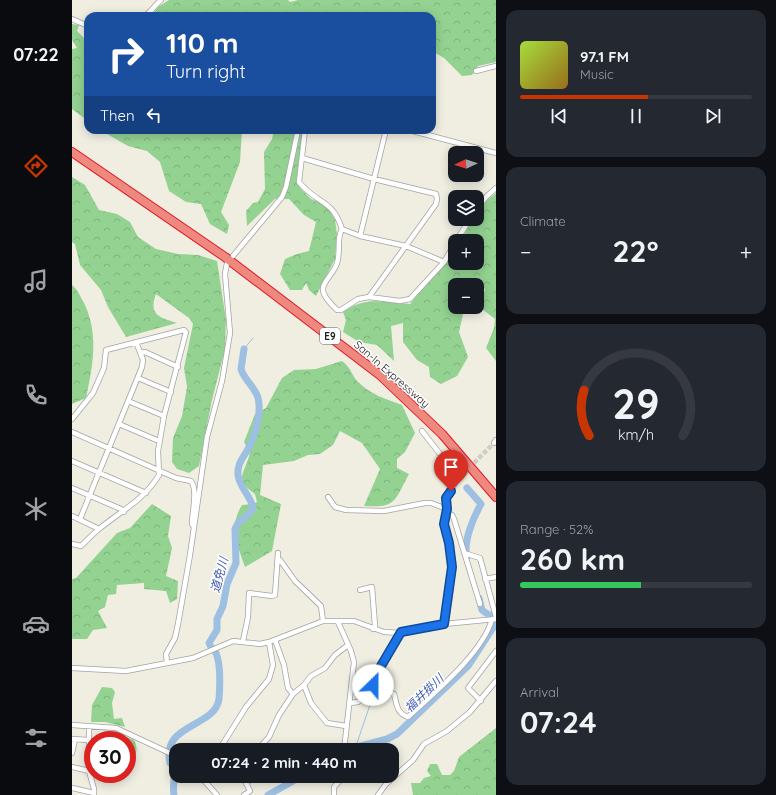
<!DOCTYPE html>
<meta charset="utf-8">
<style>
:root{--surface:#171b24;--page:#242831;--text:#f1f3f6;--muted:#9ea1a6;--line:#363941;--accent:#c93500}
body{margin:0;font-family:Quicksand,"Noto Sans JP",sans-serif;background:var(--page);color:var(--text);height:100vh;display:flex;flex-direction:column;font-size:15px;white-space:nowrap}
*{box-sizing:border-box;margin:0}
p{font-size:13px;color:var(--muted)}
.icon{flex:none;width:22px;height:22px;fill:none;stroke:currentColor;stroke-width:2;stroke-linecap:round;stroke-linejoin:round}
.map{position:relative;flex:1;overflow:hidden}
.drawer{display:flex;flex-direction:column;gap:10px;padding:10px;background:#0d0f14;width:280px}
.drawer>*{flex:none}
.banner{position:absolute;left:12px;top:12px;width:352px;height:122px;border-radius:12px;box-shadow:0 2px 10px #0003;background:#1a4fa0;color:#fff;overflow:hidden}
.needle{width:26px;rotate:266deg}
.controls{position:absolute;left:376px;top:146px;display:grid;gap:8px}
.controls a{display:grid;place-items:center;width:36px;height:36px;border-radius:8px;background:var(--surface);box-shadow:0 2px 10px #0003;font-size:20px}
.speed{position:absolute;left:12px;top:731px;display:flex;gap:8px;font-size:20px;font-weight:700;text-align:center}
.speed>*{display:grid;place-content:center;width:52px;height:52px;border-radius:50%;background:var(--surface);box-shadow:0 2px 10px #0003;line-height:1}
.speed .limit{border:6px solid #d22;background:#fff;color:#111}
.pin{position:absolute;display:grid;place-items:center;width:34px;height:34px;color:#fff;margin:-41px -17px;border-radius:50% 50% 50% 0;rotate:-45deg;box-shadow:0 0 4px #0007}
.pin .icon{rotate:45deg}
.me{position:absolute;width:44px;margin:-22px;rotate:23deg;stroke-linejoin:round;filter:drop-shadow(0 0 3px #0008)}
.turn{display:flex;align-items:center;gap:14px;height:84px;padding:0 16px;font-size:18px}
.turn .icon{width:52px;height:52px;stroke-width:2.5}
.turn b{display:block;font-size:28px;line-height:34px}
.then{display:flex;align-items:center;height:38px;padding:0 16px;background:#0003;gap:8px;font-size:15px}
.big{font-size:30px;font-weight:800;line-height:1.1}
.drawer .card{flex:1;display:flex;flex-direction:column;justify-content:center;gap:6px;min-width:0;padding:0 14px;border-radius:12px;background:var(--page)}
.drawer .dial{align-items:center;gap:0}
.dial svg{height:104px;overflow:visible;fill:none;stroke:var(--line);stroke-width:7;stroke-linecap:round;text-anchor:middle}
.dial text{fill:var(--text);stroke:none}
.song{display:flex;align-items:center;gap:12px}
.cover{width:48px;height:48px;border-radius:6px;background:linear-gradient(135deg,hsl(80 70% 55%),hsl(40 70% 35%))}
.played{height:4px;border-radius:2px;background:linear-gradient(90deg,var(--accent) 55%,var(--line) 55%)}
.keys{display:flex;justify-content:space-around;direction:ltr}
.heat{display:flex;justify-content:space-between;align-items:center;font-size:22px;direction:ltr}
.charge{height:6px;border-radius:3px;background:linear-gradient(90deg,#34c759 52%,var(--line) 0)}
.trip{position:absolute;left:97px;top:743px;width:230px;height:40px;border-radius:12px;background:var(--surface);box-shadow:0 2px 10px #0003;font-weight:800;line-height:40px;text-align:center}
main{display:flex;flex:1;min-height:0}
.tabs{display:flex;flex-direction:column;width:72px;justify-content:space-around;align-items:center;background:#090b0e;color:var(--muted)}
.tabs .icon{width:28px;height:28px}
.tabs .on{color:var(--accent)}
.tabs b{font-size:18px;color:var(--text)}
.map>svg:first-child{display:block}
.forest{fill:url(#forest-crowns)}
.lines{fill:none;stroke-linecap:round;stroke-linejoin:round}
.stream{stroke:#9dbfe1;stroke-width:1}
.river{stroke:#9dbfe1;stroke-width:7}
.street-tunnel{stroke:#cfcec3;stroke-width:4.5;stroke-dasharray:4.5 2;stroke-linecap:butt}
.street-casing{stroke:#a3a3a3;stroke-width:6}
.highway-casing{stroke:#e71424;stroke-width:10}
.street{stroke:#fff;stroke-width:4.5}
.highway{stroke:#ee8980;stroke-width:8}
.route-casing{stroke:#114b97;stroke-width:10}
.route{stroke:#1a73e8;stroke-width:7}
.labels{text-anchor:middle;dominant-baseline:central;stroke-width:3;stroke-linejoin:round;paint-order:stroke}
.shield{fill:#fff;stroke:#606060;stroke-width:1}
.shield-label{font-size:10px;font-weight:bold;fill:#1c1c1c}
.street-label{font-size:11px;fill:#1c1c1c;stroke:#fff}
.water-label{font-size:12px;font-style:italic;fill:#415cb4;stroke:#fff}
</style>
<main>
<nav class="tabs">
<b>07:22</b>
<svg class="icon on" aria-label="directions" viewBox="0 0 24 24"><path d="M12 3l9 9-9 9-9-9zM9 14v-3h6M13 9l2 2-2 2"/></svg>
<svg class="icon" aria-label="music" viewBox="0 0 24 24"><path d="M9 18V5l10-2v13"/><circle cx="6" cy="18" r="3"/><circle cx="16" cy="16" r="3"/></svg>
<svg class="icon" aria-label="phone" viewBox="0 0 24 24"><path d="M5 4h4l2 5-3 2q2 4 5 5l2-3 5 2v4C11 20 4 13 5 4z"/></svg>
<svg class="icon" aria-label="climate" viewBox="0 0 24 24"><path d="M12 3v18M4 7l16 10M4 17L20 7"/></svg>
<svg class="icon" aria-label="car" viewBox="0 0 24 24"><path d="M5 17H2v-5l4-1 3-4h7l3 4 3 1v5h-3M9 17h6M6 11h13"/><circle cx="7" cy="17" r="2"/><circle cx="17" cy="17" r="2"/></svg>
<svg class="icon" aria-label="filters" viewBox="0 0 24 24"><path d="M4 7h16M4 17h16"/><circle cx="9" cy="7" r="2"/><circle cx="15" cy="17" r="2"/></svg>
</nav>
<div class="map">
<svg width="424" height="795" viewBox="0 0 424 795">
<defs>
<pattern id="forest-crowns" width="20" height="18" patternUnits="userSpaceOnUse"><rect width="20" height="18" fill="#93d291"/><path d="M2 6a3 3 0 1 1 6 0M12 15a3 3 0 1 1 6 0" fill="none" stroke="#7eb47c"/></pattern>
</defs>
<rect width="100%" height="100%" fill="#efeee1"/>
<path class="forest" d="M97 0H216L218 2 226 0H424V62L406 66 400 75 390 76 372 58 360 51V16H80L86 7Z
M0 24 7 25 5 31 16 42V121L0 109V49L5 48 0 40Z
M28 130H170L168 162 149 212 157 225 155 234 138 224 129 204 114 202 97 191 88 162 75 151 56 146Z
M202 130H232L224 182 230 190 239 199 255 206 263 220 265 234 263 259 244 296 237 290 234 283 230 290H218L208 274 213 259 225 254 237 251 244 222 232 215 217 199H203L175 226 174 211 181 203 186 202 193 189 192 152 200 139Z
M0 177 13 185 27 210 45 214 58 222 66 237 84 249 106 254 126 255 145 261 154 320 153 349 140 400 127 466 117 473 105 469 100 462 101 438 110 416 115 387 112 368 121 324 117 318 84 294C76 315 88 318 105 323L54 337 36 307 29 290 8 265 3 244 0 242Z
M424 193V361L414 348 422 328 423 319 406 306 413 290 410 282 399 285H383V307H394L392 310 387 332 396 357 385 376 369 384 358 377 357 367 345 360 331 342V323L319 326 322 361 305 345 287 342 271 332 274 320 271 312C292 296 313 302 338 304L383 250V263H405V241H389L400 219H405C405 208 415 200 424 193Z
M0 285C6 290 8 296 12 303 27 334 21 365 14 398L0 404Z
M270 361C280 369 279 374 285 381 298 394 313 399 330 405L343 433 333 452 325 459V468L337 474C322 501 325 508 292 506L308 469 290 443 268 431 261 445 248 454 236 455 222 461 191 465 188 495 209 504 200 551 173 567C165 543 156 528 170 505L181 504 185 502 183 494C160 478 174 473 178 452L172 442 183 414 194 408 210 378 222 370 244 369Z
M80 504 99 516 96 536 100 548 94 576 106 581 105 599 98 603 94 591 72 589V583L45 585 44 594 36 595 33 607 26 611 35 628 21 630 15 639H0V579L4 578 45 533 58 528Z
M30 687 40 688 43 692 40 703 42 719 50 718 53 727 33 722H19L20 705Z
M424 728V795H341L339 783H348L352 778 359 776 355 771 358 764H365L370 775H378L382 771 387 757Z
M37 731 62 740C67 749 64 757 58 765H55V740H32L30 732Z"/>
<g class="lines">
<path class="stream" d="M172 349 181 338
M292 680 297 689
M284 746 301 696 298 691"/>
<path class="river" d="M395 488 409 504C401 518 391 542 395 557
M407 598 410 610 417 615H424
M274 750 315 739 325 734 396 666 424 623
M102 795C100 785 104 775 102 766L98 763C89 723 143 728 147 699 148 686 149 665 144 653 142 649 138 647 137 643L145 630V619L151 606 155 584 164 563 163 529 166 523 176 515 181 508C179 496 167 487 166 475 165 464 171 458 176 449 183 436 190 413 186 398 184 388 172 380 169 369L172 349
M196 795 230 776"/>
<path class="street-tunnel" d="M393 472 422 443"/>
<defs>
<path id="street" d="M73 16C80 11 83 5 89 0
M0 19 16 26
M404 71 424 66
M233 130 227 182C244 204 260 198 270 229 264 239 269 252 265 263 263 272 250 282 251 290 251 297 261 306 265 310H269L286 299 297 297 328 301 338 299 372 262 383 243
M337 130 424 153
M230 158 302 179 364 194 365 199 364 204 297 297
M405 208 415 196 424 188
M270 229 288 236 334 246 372 262
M288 236 314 130
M384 241 398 219
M161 256 210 197 214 187 226 130
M69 353 73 352 106 367
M66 378 99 392
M56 401 92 416
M0 419 21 393 32 368 34 350 112 330 114 332 92 416 86 451 87 475C72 500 49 511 27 529 21 534 15 540 9 546L0 544
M47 424 87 441
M350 431 386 477 379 491 374 498 375 509 372 524 377 543 380 567 372 624
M0 432 104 478 119 481C126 490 120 512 120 524L122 527
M422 443 424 440
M0 461 74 493
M386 477 393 472
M0 488 49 509 52 512
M256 497 263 507 274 510 312 511 353 503H359L375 509
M374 512 380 515 382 519 408 604
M0 516 27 529
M8 519 70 367 71 360 64 342
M392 553 408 558 424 617
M206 560H208L223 581 249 606 251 621
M413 579 424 577
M288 590 300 587 303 626 301 629
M266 622 279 651 282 662 272 750
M203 640 212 665 216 688 221 694
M171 641 176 617 177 593 200 596 203 595 206 553
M95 662 94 654 103 638 106 624 118 555 135 437 150 381 158 333 153 274 155 263
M0 668 54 671 121 658 161 641 188 644 197 642 251 621H282L312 632 329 633 372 624 424 619
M232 685 239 703 255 723 274 726
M301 685 322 694C325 704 324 713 336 717 362 693 411 653 420 619
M409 701 396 688 424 651
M278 703 286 702 301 685 309 666 329 633
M0 725 44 728 104 756
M17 726V771L22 789V795
M0 739 17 740
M147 750 174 707 197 679 201 665 197 642
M188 750V747L197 737 207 715 221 694 232 685 239 676 253 668 263 655 276 645
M0 753 3 739
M0 767 17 771
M128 776 145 795
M0 788 22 793
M172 795 178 791 174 783 183 776
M262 795V787L272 776
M306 795 314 784 341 760 352 744 375 731 398 712 424 681"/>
<path id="highway" d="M0 152 153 257 308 375 370 434 424 497"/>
</defs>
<use href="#street" class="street-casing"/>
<use href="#highway" class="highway-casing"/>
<use href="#street" class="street"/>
<use href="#highway" class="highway"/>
</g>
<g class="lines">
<defs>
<path id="route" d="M301 685 309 666 329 632 372 624 380 567 377 543 372 524 375 509 374 498 379 491"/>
</defs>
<use href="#route" class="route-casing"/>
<use href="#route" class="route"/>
</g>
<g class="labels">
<rect class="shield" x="248" y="328" width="20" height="16" rx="3"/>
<g class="shield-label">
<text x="258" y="336">E9</text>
</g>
<g class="street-label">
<text transform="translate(320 374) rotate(41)">San-In Expressway</text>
</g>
<g class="water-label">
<text transform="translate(147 575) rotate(-75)">道免川</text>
<text transform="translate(352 693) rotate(-44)">福井掛川</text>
</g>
</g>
</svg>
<div class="controls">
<a><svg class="needle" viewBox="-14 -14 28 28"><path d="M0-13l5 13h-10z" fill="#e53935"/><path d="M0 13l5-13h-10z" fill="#9ea1a6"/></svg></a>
<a><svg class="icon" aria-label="layers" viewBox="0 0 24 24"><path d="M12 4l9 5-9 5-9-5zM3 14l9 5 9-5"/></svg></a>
<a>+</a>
<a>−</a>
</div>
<div class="speed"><div class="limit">30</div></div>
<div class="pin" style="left:379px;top:491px;background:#d93025"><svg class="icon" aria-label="arrive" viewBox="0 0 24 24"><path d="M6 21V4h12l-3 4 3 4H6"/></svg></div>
<svg class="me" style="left:301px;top:685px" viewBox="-20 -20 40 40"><circle r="19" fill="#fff"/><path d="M0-13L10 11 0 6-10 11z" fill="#1a73e8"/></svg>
<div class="trip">07:24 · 2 min · 440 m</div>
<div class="banner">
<div class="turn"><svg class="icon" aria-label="right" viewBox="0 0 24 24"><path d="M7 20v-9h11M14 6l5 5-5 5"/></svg><div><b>110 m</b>Turn right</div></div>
<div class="then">Then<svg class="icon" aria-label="left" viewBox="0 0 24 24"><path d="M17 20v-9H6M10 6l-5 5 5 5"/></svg></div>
</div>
</div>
<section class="drawer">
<div class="card">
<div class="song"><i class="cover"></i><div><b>97.1 FM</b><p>Music</p></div></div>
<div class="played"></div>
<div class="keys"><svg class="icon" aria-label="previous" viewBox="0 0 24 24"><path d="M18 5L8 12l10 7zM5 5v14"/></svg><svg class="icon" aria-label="pause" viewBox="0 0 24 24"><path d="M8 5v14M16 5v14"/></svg><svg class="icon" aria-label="next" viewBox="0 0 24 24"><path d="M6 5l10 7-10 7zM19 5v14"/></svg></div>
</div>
<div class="card"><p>Climate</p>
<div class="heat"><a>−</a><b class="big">22°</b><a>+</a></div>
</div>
<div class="card dial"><svg viewBox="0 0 100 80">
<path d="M14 69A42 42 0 1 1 86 69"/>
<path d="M14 69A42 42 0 0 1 10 34" stroke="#c93500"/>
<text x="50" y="56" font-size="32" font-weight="700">29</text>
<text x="50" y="72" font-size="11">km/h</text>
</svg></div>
<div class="card"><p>Range · 52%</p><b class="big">260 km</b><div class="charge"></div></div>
<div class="card"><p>Arrival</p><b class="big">07:24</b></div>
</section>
</main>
